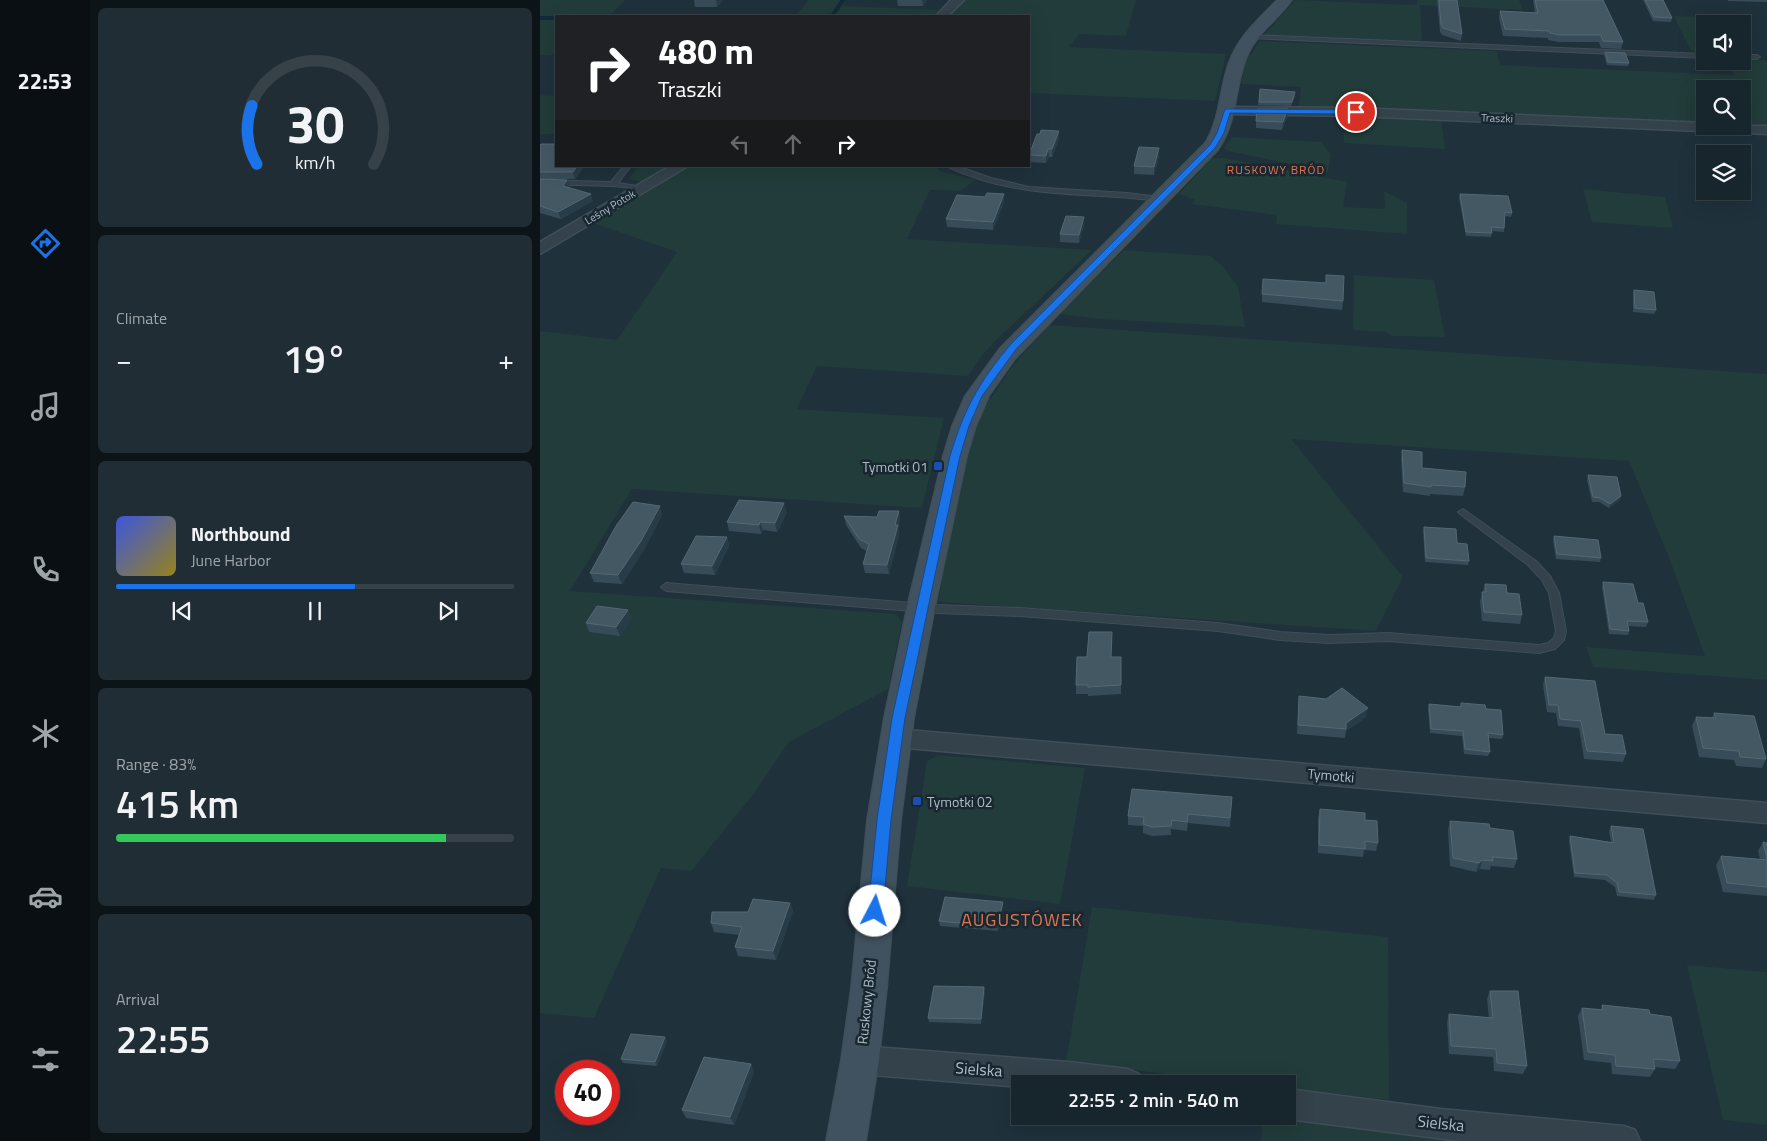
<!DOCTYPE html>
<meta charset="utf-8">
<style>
:root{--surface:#17252c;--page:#202d34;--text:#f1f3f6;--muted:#9ea5a9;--line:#364248;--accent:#1a73e8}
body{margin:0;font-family:"Titillium Web",sans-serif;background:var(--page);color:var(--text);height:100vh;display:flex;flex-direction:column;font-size:19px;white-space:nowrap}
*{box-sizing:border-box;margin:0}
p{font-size:16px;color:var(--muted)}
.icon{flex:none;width:28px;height:28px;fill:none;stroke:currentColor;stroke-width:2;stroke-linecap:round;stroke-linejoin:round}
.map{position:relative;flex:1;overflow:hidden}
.drawer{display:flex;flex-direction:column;gap:8px;padding:8px;background:#0d1418;width:450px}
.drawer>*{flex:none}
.top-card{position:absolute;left:15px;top:15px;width:475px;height:152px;border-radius:0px;box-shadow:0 5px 20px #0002,0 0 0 1px var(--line);background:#202124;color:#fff;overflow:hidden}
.fabs{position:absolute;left:1156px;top:15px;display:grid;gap:10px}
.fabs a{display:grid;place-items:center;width:55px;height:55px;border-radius:0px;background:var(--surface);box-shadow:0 5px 20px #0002,0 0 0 1px var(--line);font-size:25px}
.speed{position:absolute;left:15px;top:1060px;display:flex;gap:10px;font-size:25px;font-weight:700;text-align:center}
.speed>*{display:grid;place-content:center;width:65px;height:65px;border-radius:50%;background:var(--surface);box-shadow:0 5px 20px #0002,0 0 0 1px var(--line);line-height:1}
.speed .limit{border:8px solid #d22;background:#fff;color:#111}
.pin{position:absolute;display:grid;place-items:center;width:42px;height:42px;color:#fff;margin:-21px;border:2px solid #fff;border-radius:50%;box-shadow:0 1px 5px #0007}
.me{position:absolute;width:55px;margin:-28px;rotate:5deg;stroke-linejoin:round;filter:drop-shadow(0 0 4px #0008)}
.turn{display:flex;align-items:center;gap:18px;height:105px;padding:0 20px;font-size:22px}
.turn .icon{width:65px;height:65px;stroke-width:2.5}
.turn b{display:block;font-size:35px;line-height:42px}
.lanes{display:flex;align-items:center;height:48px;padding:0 20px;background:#0003;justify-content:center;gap:25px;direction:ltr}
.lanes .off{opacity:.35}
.big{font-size:38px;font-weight:600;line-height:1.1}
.drawer .tile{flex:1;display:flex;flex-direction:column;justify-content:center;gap:8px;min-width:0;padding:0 18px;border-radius:8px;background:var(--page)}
.drawer .dial{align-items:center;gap:0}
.dial svg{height:130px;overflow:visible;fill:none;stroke:var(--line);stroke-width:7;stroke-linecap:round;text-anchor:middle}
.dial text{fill:var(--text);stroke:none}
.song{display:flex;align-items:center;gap:15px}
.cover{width:60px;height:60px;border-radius:8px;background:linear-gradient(135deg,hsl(230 70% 55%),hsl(50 70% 35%))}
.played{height:5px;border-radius:2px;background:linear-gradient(90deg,var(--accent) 60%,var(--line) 60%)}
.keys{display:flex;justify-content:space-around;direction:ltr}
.heat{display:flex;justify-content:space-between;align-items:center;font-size:28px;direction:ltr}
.charge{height:8px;border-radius:4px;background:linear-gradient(90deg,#34c759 83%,var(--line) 0)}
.trip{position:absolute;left:471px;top:1075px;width:285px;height:50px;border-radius:0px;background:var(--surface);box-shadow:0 5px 20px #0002,0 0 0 1px var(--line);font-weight:600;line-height:50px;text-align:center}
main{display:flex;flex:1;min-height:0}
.tabs{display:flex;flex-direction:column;width:90px;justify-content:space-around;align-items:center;background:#090f12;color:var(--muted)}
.tabs .icon{width:35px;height:35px}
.tabs .on{color:var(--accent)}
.tabs b{font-size:22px;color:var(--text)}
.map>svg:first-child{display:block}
.green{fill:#213c3a}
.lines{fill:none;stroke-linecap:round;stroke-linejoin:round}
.stream{stroke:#122a39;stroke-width:4}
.lane-casing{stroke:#3f4e58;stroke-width:2}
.street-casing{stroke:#3f4e58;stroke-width:3}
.secondary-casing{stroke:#3f4e58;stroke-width:2}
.lane{fill:#33424b;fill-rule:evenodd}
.street{fill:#33424b;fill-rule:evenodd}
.secondary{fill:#40525f;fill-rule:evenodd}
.wall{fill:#374c58}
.shaded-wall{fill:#283c48}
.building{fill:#445864;stroke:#546874}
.route{fill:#1a73e8;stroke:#114b97}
.transit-dot{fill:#1a4fb4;stroke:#182730;stroke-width:2}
.labels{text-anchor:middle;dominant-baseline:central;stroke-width:5;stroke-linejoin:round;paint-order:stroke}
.far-street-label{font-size:11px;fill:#aebdc8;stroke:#182730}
.far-neighbourhood-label{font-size:12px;letter-spacing:1px;fill:#de7452;stroke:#182730}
.poi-label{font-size:14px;fill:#aebdc8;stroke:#182730;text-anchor:end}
.street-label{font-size:14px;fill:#aebdc8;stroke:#182730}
.near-street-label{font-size:16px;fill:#aebdc8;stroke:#182730}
.near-neighbourhood-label{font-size:18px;letter-spacing:1px;fill:#de7452;stroke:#182730}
</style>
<main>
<nav class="tabs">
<b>22:53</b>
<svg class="icon on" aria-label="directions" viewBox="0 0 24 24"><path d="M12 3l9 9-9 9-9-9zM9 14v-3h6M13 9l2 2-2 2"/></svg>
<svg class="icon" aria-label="music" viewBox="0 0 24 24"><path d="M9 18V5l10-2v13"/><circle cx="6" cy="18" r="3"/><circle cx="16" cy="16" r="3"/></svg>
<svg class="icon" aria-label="phone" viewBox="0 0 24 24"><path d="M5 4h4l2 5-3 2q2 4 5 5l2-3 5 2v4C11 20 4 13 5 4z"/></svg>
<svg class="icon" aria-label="climate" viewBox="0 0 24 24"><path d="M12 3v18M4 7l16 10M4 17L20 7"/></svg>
<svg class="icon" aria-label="car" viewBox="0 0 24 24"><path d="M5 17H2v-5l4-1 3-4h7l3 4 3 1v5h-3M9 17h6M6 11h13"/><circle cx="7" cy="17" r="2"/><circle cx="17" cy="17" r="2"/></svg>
<svg class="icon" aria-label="filters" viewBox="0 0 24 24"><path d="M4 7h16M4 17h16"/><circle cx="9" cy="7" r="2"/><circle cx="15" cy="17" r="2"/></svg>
</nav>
<section class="drawer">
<div class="tile dial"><svg viewBox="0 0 100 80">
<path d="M14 69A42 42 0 1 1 86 69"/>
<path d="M14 69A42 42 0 0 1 11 33" stroke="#1a73e8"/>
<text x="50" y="56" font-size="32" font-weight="700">30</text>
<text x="50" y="72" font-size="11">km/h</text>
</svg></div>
<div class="tile"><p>Climate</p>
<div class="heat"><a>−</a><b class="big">19°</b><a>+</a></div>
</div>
<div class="tile">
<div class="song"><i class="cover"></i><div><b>Northbound</b><p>June Harbor</p></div></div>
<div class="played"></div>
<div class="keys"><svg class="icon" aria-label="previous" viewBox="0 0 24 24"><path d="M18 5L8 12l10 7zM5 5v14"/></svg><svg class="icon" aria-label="pause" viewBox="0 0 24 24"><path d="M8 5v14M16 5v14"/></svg><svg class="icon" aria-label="next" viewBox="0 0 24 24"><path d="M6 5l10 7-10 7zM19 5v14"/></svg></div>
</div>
<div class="tile"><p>Range · 83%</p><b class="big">415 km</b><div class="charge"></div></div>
<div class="tile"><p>Arrival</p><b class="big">22:55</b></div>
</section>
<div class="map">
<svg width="1227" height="1141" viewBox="0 0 1227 1141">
<rect width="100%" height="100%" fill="#1f313b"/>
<path class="green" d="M0 0H85L69 16H16V55H0Z
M268 0H306L303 6 403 10 396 16H256Z
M425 0H596L586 36 539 34 529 47 686 54 675 101 489 93V16H410Z
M755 0 877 5V0H979L983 10 880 5 882 41 724 35Z
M1134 16 1186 18 1189 24H1165V52L1151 51Z
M719 41 957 51 960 65 1194 75 1189 61 1227 60V126L1203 125 1202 89H1165V124L759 106 761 87 701 84 706 55 712 54Z
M0 95 16 96V134H0Z
M803 115 901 119 905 149 804 143Z
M692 137 781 142 791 154 788 172 688 151 684 148Z
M672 158H684L807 182 803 207 845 209 844 191 867 203V234L736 224 737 215 651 204 655 200 639 194Z
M99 166H134L103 182 88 179Z
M149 166H395L400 171 435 180 421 191 390 190 367 239 552 250 456 340 439 359 428 376 277 366 257 409 404 418 382 508 92 489 30 591 356 614 362 622 348 689 249 742 212 796 151 871 121 868 54 1018 0 1013V331L77 340 137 252 53 223Z
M1043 189 1125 197 1133 228 1052 222Z
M584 250 671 256 684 268 698 287 705 327 560 319 520 314Z
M814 275 894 280 905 337 852 336 845 332 813 330Z
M509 325 1227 374V680L1053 667 1046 647 1165 656 1130 560 1089 461 751 439 863 577 836 631 398 602 415 508 435 421 474 364Z
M398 755 545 768 520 904 367 886 387 761Z
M552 907 848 937 849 1100 748 1088V1084H711L526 1062Z
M1147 965 1227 972V1125L1183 1120Z
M723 1118 926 1137V1141H721Z"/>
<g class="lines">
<path class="stream" d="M292 16 303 0
M0 18H16"/>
<defs>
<path id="lane" d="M710 35 1165 54V58L708 38V36Z
M1202 55H1217L1220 57 1217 59H1202Z
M84 166H91L78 183 104 187V189L73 186 0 184V180L71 182Z
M407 166H417L451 178 489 187 587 193 620 197 623 199 620 201C559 193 498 198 439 179 428 175 416 172 407 166Z
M923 509 996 561 1010 576 1019 593 1026 631 1024 640 1015 649 999 653 848 641 789 643 740 640 678 631 480 616 397 613 126 591 121 587 126 583 397 605 480 608 678 623 740 632 789 635 848 633 999 645 1008 643 1014 638 1016 631 1009 593 1002 580 988 565 920 514 918 512Z"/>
<path id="street" d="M411 0H424L408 16H396Z
M687 107 816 108 1165 123V126H1227V134L816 116 682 114 680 111 682 108Z
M130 166H148L0 254V242Z
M355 729 1227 803V823L355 747 346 745 343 738 346 731Z
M320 1046 529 1062 588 1069 599 1074 603 1084H480V1087L320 1074 310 1070 305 1060 310 1050Z
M748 1089 901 1109 1084 1126 1095 1130 1100 1141H920L748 1119 742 1116H748Z"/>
<path id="secondary" d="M737 0H752C739 19 718 32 708 54 694 85 699 120 678 150L475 359 449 396 436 426 427 456 395 607 374 718 361 820 347 988 339 1060 326 1141H286L301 1060 311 988 327 820 344 718 367 607 403 456 412 426 425 396 459 349 665 143C680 119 679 91 688 65 697 38 717 20 737 0Z"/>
</defs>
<use href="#lane" class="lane-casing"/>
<use href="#street" class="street-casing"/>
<use href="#secondary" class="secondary-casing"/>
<use href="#lane" class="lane"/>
<use href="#street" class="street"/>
<use href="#secondary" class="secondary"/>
</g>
<path class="wall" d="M154 0H183L177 7H155Z
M357 0H387L383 6H358Z
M897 0H917L922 34 921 41 902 35 900 32Z
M993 0H1063L1083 42 1081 49 1061 48 1059 42H1018L1008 40V38L963 36 959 18 960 11 995 13Z
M1103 0H1123L1132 18 1131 22 1113 21Z
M1188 0H1227V2L1188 1Z
M1065 52 1089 63 1088 66 1067 65 1064 55Z
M720 89 755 96 751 106 718 105Z
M747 117 742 130 716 128V121Z
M519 139 512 157H509L506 163 489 162V153Z
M0 145 16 166H55L54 167 43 168 35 179H0Z
M619 156 614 175 594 174V166Z
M0 179 27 180 30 187 29 188 53 201 21 219 0 213Z
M920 194 972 213 971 217 965 216 964 232 952 231 951 237 926 236 919 198Z
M445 197 464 202 453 230 407 227 406 219Z
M544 225 539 243 520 242V234Z
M786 275 803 301 802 310 722 302V294L786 283Z
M1094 290 1116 310 1114 314 1093 312V294Z
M862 450 882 468 925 487 923 496 890 494V496L863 492 861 459Z
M1048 475 1081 496 1080 500 1069 508 1059 502H1052L1047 480Z
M359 511 360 520 358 528 359 534 349 574 325 573 323 564 327 551 321 548 306 525 304 516 337 517Z
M247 512 237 532 223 530 221 534 189 531 187 522Z
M122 515 104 550 82 584 54 582 50 573Z
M884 527 917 543 929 561 928 565 885 562 883 531Z
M1014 536 1061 558 1060 562 1016 559 1013 541Z
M187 537 189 546 175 575 144 573 141 564Z
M1063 582 1098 603 1108 622 1106 627 1088 626 1089 631 1088 635 1069 634 1062 587Z
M945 584 967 593 982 615 980 624 942 621 940 601Z
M88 610 91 619 80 636 49 632 46 623Z
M572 632 571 657H581V694L548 696V694H536V685L547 657Z
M1005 677 1065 734 1086 754 1083 762 1044 759 1039 728 1018 726 1016 713 1007 712 1003 685Z
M759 696 786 699 826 717 806 731 805 738 757 734Z
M921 703 946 709 963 735 962 739 948 738 950 752 948 756 924 754 922 736 890 733 888 709 889 704 920 707Z
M1174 713 1226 759 1222 768 1196 766 1194 760 1159 757 1152 726 1156 717 1172 718Z
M692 797 690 827 648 823 647 831 631 829V835L612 836 603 833V826L588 825V816Z
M780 809 825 820 838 843 836 851 824 850 823 857 778 853V818Z
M910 821 950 828 977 859 974 868 951 866 950 870 940 869 936 872 910 866 908 830Z
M1071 826 1116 895 1114 900 1077 896 1075 887 1065 880 1034 877 1029 841 1030 836 1071 842 1069 831Z
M1223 842 1227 843V896L1183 892 1176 865 1181 856 1220 859 1218 851Z
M250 903 253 911 236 960 198 956 195 947 199 935 174 932 171 923Z
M463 906 458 931 400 926 399 921Z
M444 987 445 991 441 1024 389 1022 388 1018Z
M950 991 987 1066 983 1074 954 1071 953 1057 909 1054 907 1022 909 1014 949 1018 947 999Z
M1062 1005 1110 1014 1140 1061 1135 1069 1114 1067 1115 1069 1110 1077 1072 1074 1071 1063 1044 1060 1038 1016 1042 1008 1061 1009Z
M127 1041 117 1066 83 1063 81 1059Z
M211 1064 214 1072 194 1125 146 1118 142 1110Z"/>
<path class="shaded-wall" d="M176 0H183L177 7Z
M382 0H387L383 6Z
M748 109 747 117 742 130 743 122Z
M519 131V139L512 157V149Z
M619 148V156L614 175V167Z
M508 149 509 157 506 163V156Z
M37 166H42L43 168 35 179 33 172Z
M27 180 30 187 25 193 23 186Z
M51 194 53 201 21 219 18 212Z
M464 194V202L453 230V222Z
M544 217V225L539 243V235Z
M1081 496 1080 500 1069 508 1070 504Z
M244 503 247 512 237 532 235 523Z
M120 506 122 515 104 550 82 584 78 575Z
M359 511 360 520 358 528 359 534 349 574 347 565 355 525Z
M220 522 223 530 221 534 219 525Z
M187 537 189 546 175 575 172 566Z
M88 610 91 619 80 636 76 627Z
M828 708 826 717 806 731V723Z
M942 860 940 869 936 872 939 863Z
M463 902V906L458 931 457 927Z
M250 903 253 911 236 960 233 951Z
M444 987 445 991 441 1024V1019Z
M125 1037 127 1041 117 1066 115 1062Z
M211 1064 214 1072 194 1125 190 1117Z"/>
<path class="building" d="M899 0H917L922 34 903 28 901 25Z
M995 0H1063L1083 42 1063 41 1061 35H1019L1010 33 1009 31 965 29 960 11 998 13Z
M1105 0H1123L1132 18 1114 17Z
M1065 52 1085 53 1089 63 1068 62Z
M720 89 755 92 752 102H719Z
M717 109H748L743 122 716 121Z
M501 130 519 131 512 149H508L506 156 489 155 497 134H500Z
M1 144H16V166H37L33 172H0V145Z
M599 147 619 148 614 167 594 166Z
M0 179 27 180 23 186 51 194 18 212 0 206Z
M447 193 464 194 453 222 406 219 417 195 445 197Z
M920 194 968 196 972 213 965 212 964 228 951 227 952 233 926 232Z
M526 216 544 217 539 235 520 234Z
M786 275 804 276 803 301 722 294 723 279 786 283Z
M1094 290 1114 292 1116 310 1095 308Z
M862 450 882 452V468L926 472 925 487 891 485V487L864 483Z
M1048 475 1077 477 1081 496 1070 504 1060 498 1053 497Z
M199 500 244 503 235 523 220 522 219 525 187 522Z
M93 502 120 506 101 541 78 575 50 573 76 526Z
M339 511H359L355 525H358L347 565 323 564 329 544 319 539 304 516 337 517Z
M884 527 916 529 917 543 927 544 929 561 886 558Z
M156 536 187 537 172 566 141 564Z
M1014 536 1058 540 1061 558 1017 554Z
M1063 582 1093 584 1098 603H1103L1108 622 1087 621 1089 631 1070 629Z
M945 584 966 585 967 593 979 594 982 615 944 612 942 592H946Z
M57 606 88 610 76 627 46 623Z
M549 632H572L571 657H581V685L548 687V685H536L537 657H547Z
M1005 677 1055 681 1065 734 1082 735 1086 754 1047 751 1041 721 1020 719 1018 705H1009Z
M802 688 828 708 806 723V729L758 725 759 696 786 699Z
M921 703 945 705 946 709 961 710 963 735 948 733 950 752 925 749 923 731 891 729 889 704 921 707Z
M1174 713 1214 716 1226 759 1200 757 1199 751 1163 748 1156 717 1176 718Z
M592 789 692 797 690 818 648 814 647 822 632 820 631 826 612 827 603 824 604 817 588 816Z
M780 809 825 813V820L837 821 838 843 825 841V849L779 845Z
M910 821 949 824 950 828 973 831 977 859 952 857 953 861 942 860 939 863 913 858Z
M1071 826 1103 829 1116 895 1079 892 1077 883 1067 875 1035 873 1030 836 1074 843Z
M1223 842 1227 843V859Z
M1181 856 1227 860V887L1187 883Z
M405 897 463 902 457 927 399 921Z
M213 899 250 903 233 951 195 947 202 927 171 923 172 912H208Z
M394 986 444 987 441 1019 388 1018Z
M950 991H978L987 1066 957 1063 956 1049 911 1046 909 1014 953 1018Z
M1062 1005 1109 1010 1110 1014 1131 1017 1140 1061 1113 1059 1115 1069 1076 1066 1075 1055 1048 1052 1042 1008 1063 1010Z
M91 1034 125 1037 115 1062 81 1059Z
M164 1057 211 1064 190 1117 142 1110Z"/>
<path class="route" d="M685 109 816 110 819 112 816 114 690 113 684 133 675 148 477 348 442 396 429 426 420 456 365 718 351 820 343 911 340 916 335 917 330 916 328 911 337 820 352 718 410 456C424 409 439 382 471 344L670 145 677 133Z"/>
<g class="transit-dot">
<rect x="393" y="461" width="10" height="10" rx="2.5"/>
<rect x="372" y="796" width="10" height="10" rx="2.5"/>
</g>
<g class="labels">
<g class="far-street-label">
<text transform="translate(957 118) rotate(2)">Traszki</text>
<text transform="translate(70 207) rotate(-31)">Leśny Potok</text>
</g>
<g class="far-neighbourhood-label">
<text x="736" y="169">RUSKOWY BRÓD</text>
</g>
<g class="poi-label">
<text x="388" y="466">Tymotki 01</text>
<text x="387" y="801" text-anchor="start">Tymotki 02</text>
</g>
<g class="street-label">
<text transform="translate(791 775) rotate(5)">Tymotki</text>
<text transform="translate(326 1002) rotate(-84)">Ruskowy Bród</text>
</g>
<g class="near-street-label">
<text transform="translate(439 1069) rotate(4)">Sielska</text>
<text transform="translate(901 1123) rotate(6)">Sielska</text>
</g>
<g class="near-neighbourhood-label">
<text x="482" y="919">AUGUSTÓWEK</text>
</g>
</g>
</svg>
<div class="fabs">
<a><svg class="icon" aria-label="sound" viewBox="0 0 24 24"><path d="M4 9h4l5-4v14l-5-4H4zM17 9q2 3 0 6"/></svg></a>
<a><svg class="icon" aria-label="search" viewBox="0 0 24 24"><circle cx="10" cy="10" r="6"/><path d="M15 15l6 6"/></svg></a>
<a><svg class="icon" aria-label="layers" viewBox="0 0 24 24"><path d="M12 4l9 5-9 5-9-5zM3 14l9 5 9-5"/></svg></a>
</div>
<div class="speed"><div class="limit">40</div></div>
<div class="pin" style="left:816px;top:112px;background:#d93025"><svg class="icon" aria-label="arrive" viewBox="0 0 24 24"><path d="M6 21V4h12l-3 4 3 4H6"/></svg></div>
<svg class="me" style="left:335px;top:911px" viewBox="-20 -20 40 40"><circle r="19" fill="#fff"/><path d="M0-13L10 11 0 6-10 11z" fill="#1a73e8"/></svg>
<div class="trip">22:55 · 2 min · 540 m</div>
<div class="top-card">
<div class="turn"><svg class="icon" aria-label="right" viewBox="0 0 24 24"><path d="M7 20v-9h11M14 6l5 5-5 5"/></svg><div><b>480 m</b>Traszki</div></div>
<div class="lanes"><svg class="icon off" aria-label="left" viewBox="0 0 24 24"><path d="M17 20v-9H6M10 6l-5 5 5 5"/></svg><svg class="icon off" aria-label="ahead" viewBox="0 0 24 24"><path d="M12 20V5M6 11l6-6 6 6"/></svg><svg class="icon" aria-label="right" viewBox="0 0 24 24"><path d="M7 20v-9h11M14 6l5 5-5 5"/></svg></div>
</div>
</div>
</main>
